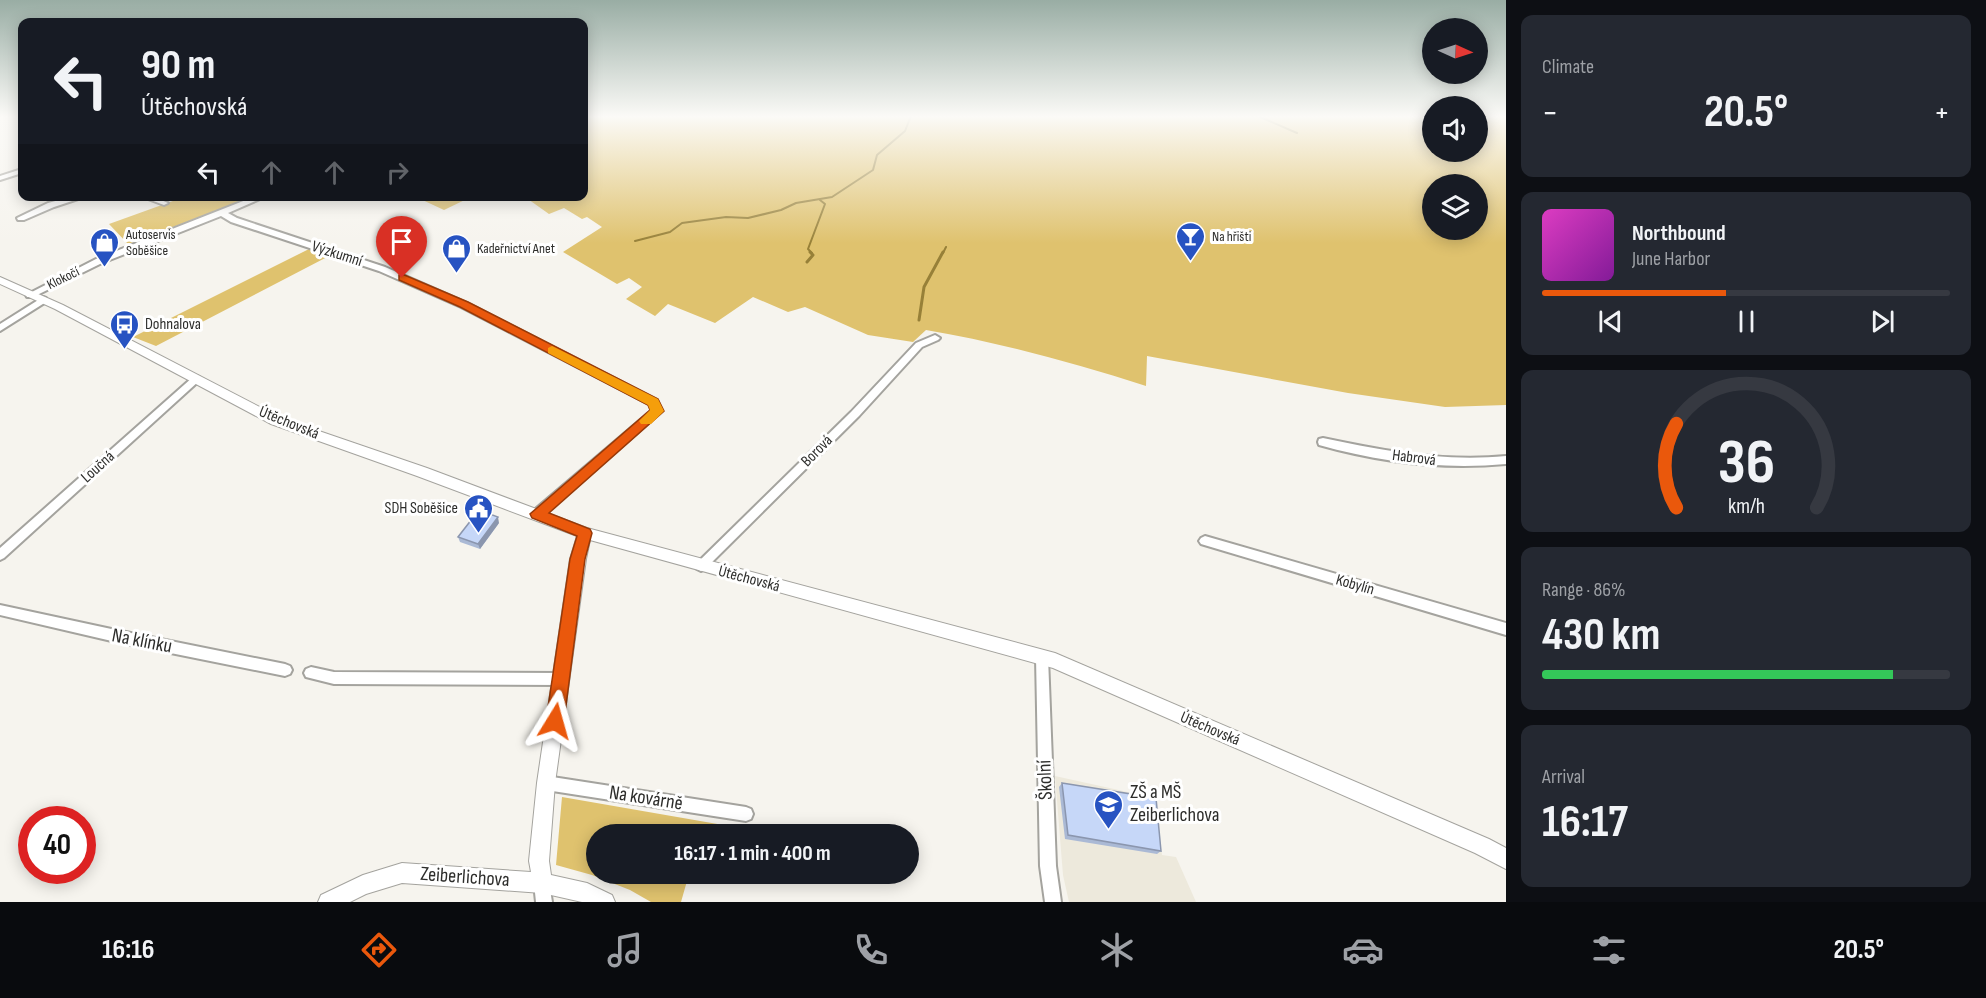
<!DOCTYPE html>
<meta charset="utf-8">
<style>
:root{--surface:#171b24;--page:#242831;--text:#f1f3f6;--muted:#9ea1a6;--line:#363941;--accent:#ea580c}
body{margin:0;font-family:"Sofia Sans Condensed",sans-serif;background:var(--page);color:var(--text);height:100vh;display:flex;flex-direction:column;font-size:22px;white-space:nowrap}
*{box-sizing:border-box;margin:0}
p{font-size:20px;color:var(--muted)}
.icon{flex:none;width:33px;height:33px;fill:none;stroke:currentColor;stroke-width:2;stroke-linecap:round;stroke-linejoin:round}
.map{position:relative;flex:1;overflow:hidden}
.details{display:flex;flex-direction:column;gap:15px;padding:15px;background:#0d0f14;width:480px}
.details>*{flex:none}
.guide{position:absolute;left:18px;top:18px;width:570px;height:183px;border-radius:12px;box-shadow:0 3px 15px #0003;background:#171b24;color:var(--text);overflow:hidden}
.needle{width:39px;rotate:93deg}
.fabs{position:absolute;left:1422px;top:18px;display:grid;gap:12px}
.fabs a{display:grid;place-items:center;width:66px;height:66px;border-radius:50%;background:var(--surface);box-shadow:0 3px 15px #0003;font-size:30px}
.speed{position:absolute;left:18px;top:806px;display:flex;gap:12px;font-size:30px;font-weight:700;text-align:center}
.speed>*{display:grid;place-content:center;width:78px;height:78px;border-radius:50%;background:var(--surface);box-shadow:0 3px 15px #0003;line-height:1}
.speed .limit{border:9px solid #d22;background:#fff;color:#111}
.pin{position:absolute;display:grid;place-items:center;width:51px;height:51px;color:#fff;margin:-62px -26px;border-radius:50% 50% 50% 0;rotate:-45deg;box-shadow:0 0 6px #0007}
.pin .icon{rotate:45deg}
.me{position:absolute;width:66px;margin:-33px;rotate:8deg;stroke-linejoin:round;filter:drop-shadow(0 0 4px #0008)}
.turn{display:flex;align-items:center;gap:21px;height:126px;padding:0 24px;font-size:27px}
.turn .icon{width:78px;height:78px;stroke-width:2.5}
.turn b{display:block;font-size:42px;line-height:51px}
.lanes{display:flex;align-items:center;height:57px;padding:0 24px;background:#0003;justify-content:center;gap:30px;direction:ltr}
.lanes .off{opacity:.35}
.big{font-size:45px;font-weight:700;line-height:1.1}
.details .tile{flex:1;display:flex;flex-direction:column;justify-content:center;gap:9px;min-width:0;padding:0 21px;border-radius:12px;background:var(--page)}
.details .dial{align-items:center;gap:0}
.dial svg{height:156px;overflow:visible;fill:none;stroke:var(--line);stroke-width:7;stroke-linecap:round;text-anchor:middle}
.dial text{fill:var(--text);stroke:none}
.song{display:flex;align-items:center;gap:18px}
.cover{width:72px;height:72px;border-radius:9px;background:linear-gradient(135deg,hsl(310 70% 55%),hsl(290 70% 35%))}
.played{height:6px;border-radius:3px;background:linear-gradient(90deg,var(--accent) 45%,var(--line) 45%)}
.keys{display:flex;justify-content:space-around;direction:ltr}
.heat{display:flex;justify-content:space-between;align-items:center;font-size:33px;direction:ltr}
.charge{height:9px;border-radius:4px;background:linear-gradient(90deg,#34c759 86%,var(--line) 0)}
.trip{position:absolute;left:586px;top:824px;width:333px;height:60px;border-radius:30px;background:var(--surface);box-shadow:0 3px 15px #0003;font-weight:700;line-height:60px;text-align:center}
.tabs{display:flex;height:96px;justify-content:space-around;align-items:center;background:#090b0e;color:var(--muted)}
.tabs .icon{width:42px;height:42px}
.tabs .current{color:var(--accent)}
.tabs b{font-size:27px;color:var(--text)}
main{display:flex;flex:1;min-height:0}
.map>svg:first-child{display:block}
.built{fill:#ede9dc}
.green{fill:#dfc26e;fill-rule:evenodd}
.lines{fill:none;stroke-linecap:round;stroke-linejoin:round}
.stream-far1{stroke:#978038;stroke-width:2}
.stream{stroke:#978038;stroke-width:3}
.minor-casing{stroke:#a4a39e;stroke-width:4}
.tertiary-casing{stroke:#a4a39e;stroke-width:2}
.minor{fill:#fff;fill-rule:evenodd}
.tertiary{fill:#fff;fill-rule:evenodd}
.wall{fill:#aab9d5}
.shaded-wall{fill:#8b96ae}
.building{fill:#c6d7f8;stroke:#8b96ae;stroke-width:1.5}
.route{fill:#ea580c;stroke:#983908;stroke-width:1.5}
.slow{fill:#f59e0b}
.labels{text-anchor:middle;dominant-baseline:central;stroke-width:6;stroke-linejoin:round;paint-order:stroke}
.far-poi-label{font-size:14px;fill:#2d2d2b;stroke:#fff;text-anchor:start}
.far-street-label{font-size:14px;fill:#2d2d2b;stroke:#fff}
.street-label{font-size:16px;fill:#2d2d2b;stroke:#fff}
.poi-label{font-size:16px;fill:#2d2d2b;stroke:#fff;text-anchor:start}
.near-street-label{font-size:20px;fill:#2d2d2b;stroke:#fff}
.near-poi-label{font-size:20px;fill:#2d2d2b;stroke:#fff;text-anchor:start}
</style>
<main>
<div class="map">
<svg width="1506" height="902" viewBox="0 0 1506 902">
<rect width="100%" height="100%" fill="#f6f4ee"/>
<path class="built" d="M1055 776 1155 798 1162 855 1176 857 1196 902H1069L1063 875Z"/>
<path class="green" d="M584 116H1432V152H1478V116H1506V405L1445 407 1348 393 1147 356 1146 386C1074 363 1002 343 926 330L913 342 868 335 805 307 788 312 753 297 715 323 668 304 655 316 626 299 642 287 629 278 617 284 563 252 602 227 587 217 582 219 564 208 549 214 525 197 584 196ZM1432 184H1478V230H1432Z
M245 196 247 199 128 244 109 224 184 197Z
M416 197H471L444 210Z
M309 249 329 256 156 346 133 337Z
M562 797 752 830V834H597V873H747L746 882 689 874 681 902H651L630 890 592 875 556 865Z"/>
<g class="lines">
<path class="stream-far1" d="M1258 116 1297 133
M635 241 670 232 682 223 726 217 748 218 781 210 796 203 832 197 873 170 877 155 905 131 911 116
M812 253 808 249 825 204 820 200
M943 253 946 247"/>
<path class="stream" d="M807 262 813 255 810 252
M919 320 924 287 943 252"/>
<defs>
<path id="minor" d="M22 169V173L0 180V176Z
M74 196H87L54 207 24 220H18L17 218 48 203Z
M140 196H152L168 203 164 205Z
M256 196H267L228 213 237 218 385 267 467 303 657 400 662 411 541 517H533L531 514 533 511 652 410 649 404 461 307 379 271 231 222 221 216 102 263 33 297H27L26 295 96 259Z
M43 297 46 298V302L0 331V324Z
M935 335 940 338 938 340 922 347 859 416 705 569 701 571 697 569 695 566 697 563 851 412 916 343Z
M196 376 199 377 201 379 199 381 4 558 0 560V548L193 377Z
M1323 438C1384 451 1443 462 1506 456V464C1444 470 1379 462 1319 445L1318 442 1319 439Z
M1205 536 1506 623V635L1201 544 1199 541 1201 538Z
M0 605 116 630 285 664 290 666 292 670 290 674 285 676 116 642 0 615Z
M1042 651 1047 653 1048 657 1056 866 1061 902H1045L1040 866 1036 657 1037 653Z
M311 667 334 672 561 673 566 675 568 679 566 683 561 685 334 684 306 677 304 673 306 669Z
M546 776 746 807 751 809 753 814 751 819 746 821 546 790 541 788 539 783 541 778Z
M542 875 548 877 552 902H536L534 883 536 877Z"/>
<path id="tertiary" d="M0 277 63 305 281 418 427 468 587 528 1055 653 1489 839 1506 848V869L1475 853 1053 668 590 540 586 559 555 783 549 861 551 875 587 883 612 895 615 902H582L542 893 402 883 366 894 350 902H318L321 895 363 875 402 863 531 872 529 861 537 783 570 559 577 536 417 476 271 424 55 309 0 284Z"/>
</defs>
<use href="#minor" class="minor-casing"/>
<use href="#tertiary" class="tertiary-casing"/>
<use href="#minor" class="minor"/>
<use href="#tertiary" class="tertiary"/>
</g>
<path class="wall" d="M499 523 480 549 460 542 458 537Z
M1062 783 1161 851 1157 854 1065 839 1059 787Z"/>
<path class="shaded-wall" d="M498 517 499 523 480 549 478 544Z"/>
<path class="building" d="M479 510 498 517 478 544 458 537Z
M1062 783 1156 798 1161 851 1068 835Z"/>
<linearGradient id="sky" x2="0" y2="1"><stop stop-color="#99ada4"/><stop offset="0.48" stop-color="#fbfaf7"/><stop offset="1" stop-color="#fbfaf7" stop-opacity="0"/></linearGradient>
<rect width="1506" height="243" fill="url(#sky)"/>
<path class="route" d="M402 274 468 302 658 399 664 411 549 513 590 529 592 533 585 559 564 721 561 727 555 729 549 727 546 721 570 559 577 536 532 518 530 514 650 410 648 405 460 307 399 280V275Z"/>
<path class="slow" d="M552 346 658 399 664 411 651 424H641L639 421 650 410 648 405 548 353V348Z"/>
<defs>
<symbol id="bar-pin" viewBox="-11 -11 22 30"><path d="M0 17L-7.5 6A9.5 9.5 0 1 1 7.5 6Z" fill="#2753c2" stroke="#fff"/><path d="M-6-5H6L.8 .8V4.5H3.5V6h-7V4.5H-.8V.8Z" fill="#fff"/></symbol>
<symbol id="shop-pin" viewBox="-11 -11 22 30"><path d="M0 17L-7.5 6A9.5 9.5 0 1 1 7.5 6Z" fill="#2753c2" stroke="#fff"/><path d="M-5-2.5h2.3a2.7 3.5 0 0 1 5.4 0H5L5.5 6h-11ZM-1.5-2.5h3a1.5 2.3 0 0 0-3 0Z" fill="#fff"/></symbol>
<symbol id="bus-pin" viewBox="-11 -11 22 30"><path d="M0 17L-7.5 6A9.5 9.5 0 1 1 7.5 6Z" fill="#2753c2" stroke="#fff"/><path d="M-5-6H5V4H4V6H2V4H-2V6H-4V4H-5ZM-3.5-4V0h7V-4ZM-3.5 1.2v1.5H-2V1.2ZM2 1.2v1.5H3.5V1.2Z" fill="#fff"/></symbol>
<symbol id="civic-pin" viewBox="-11 -11 22 30"><path d="M0 17L-7.5 6A9.5 9.5 0 1 1 7.5 6Z" fill="#2753c2" stroke="#fff"/><path d="M-.6-6.5H3V-4.5H.6V-3L4-1V1h2V6H-6V1h2V-1L-.6-3ZM-1.2 2.5V6h2.4V2.5Z" fill="#fff"/></symbol>
<symbol id="school-pin" viewBox="-11 -11 22 30"><path d="M0 17L-7.5 6A9.5 9.5 0 1 1 7.5 6Z" fill="#2753c2" stroke="#fff"/><path d="M0-5L7-2L0 1L-7-2ZM-4 1L0 2.5L4 1V4Q0 6-4 4Z" fill="#fff"/></symbol>
</defs>
<g fill-rule="evenodd">
<use href="#bar-pin" x="1174" y="220" width="33" height="45"/>
<use href="#shop-pin" x="88" y="226" width="33" height="45"/>
<use href="#shop-pin" x="440" y="232" width="33" height="45"/>
<use href="#bus-pin" x="108" y="308" width="33" height="45"/>
<use href="#civic-pin" x="462" y="492" width="33" height="45"/>
<use href="#school-pin" x="1092" y="788" width="33" height="45"/>
</g>
<g class="labels">
<g class="far-poi-label">
<text x="126" y="234">Autoservis<tspan x="126" dy="16">Soběšice</tspan></text>
<text x="1212" y="236">Na hřišti</text>
<text x="477" y="248">Kadeřnictví Anet</text>
</g>
<g class="far-street-label">
<text transform="translate(63 278) rotate(-26)">Klokočí</text>
</g>
<g class="street-label">
<text transform="translate(337 254) rotate(18)">Výzkumní</text>
<text transform="translate(289 423) rotate(22)">Útěchovská</text>
<text transform="translate(817 451) rotate(-45)">Borová</text>
<text transform="translate(1414 458) rotate(7)">Habrová</text>
<text transform="translate(98 467) rotate(-42)">Loučná</text>
<text transform="translate(749 579) rotate(15)">Útěchovská</text>
<text transform="translate(1355 585) rotate(16)">Kobylín</text>
<text transform="translate(1210 729) rotate(23)">Útěchovská</text>
</g>
<g class="poi-label">
<text x="145" y="324">Dohnalova</text>
<text x="458" y="508" text-anchor="end">SDH Soběšice</text>
</g>
<g class="near-street-label">
<text transform="translate(142 641) rotate(11)">Na klínku</text>
<text transform="translate(1045 780) rotate(-92)">Školní</text>
<text transform="translate(646 798) rotate(9)">Na kovárně</text>
<text transform="translate(465 877) rotate(4)">Zeiberlichova</text>
</g>
<g class="near-poi-label">
<text x="1130" y="792">ZŠ a MŠ<tspan x="1130" dy="23">Zeiberlichova</tspan></text>
</g>
</g>
</svg>
<div class="fabs">
<a><svg class="needle" viewBox="-14 -14 28 28"><path d="M0-13l5 13h-10z" fill="#e53935"/><path d="M0 13l5-13h-10z" fill="#9ea1a6"/></svg></a>
<a><svg class="icon" aria-label="sound" viewBox="0 0 24 24"><path d="M4 9h4l5-4v14l-5-4H4zM17 9q2 3 0 6"/></svg></a>
<a><svg class="icon" aria-label="layers" viewBox="0 0 24 24"><path d="M12 4l9 5-9 5-9-5zM3 14l9 5 9-5"/></svg></a>
</div>
<div class="speed"><div class="limit">40</div></div>
<div class="pin" style="left:402px;top:278px;background:#d93025"><svg class="icon" aria-label="arrive" viewBox="0 0 24 24"><path d="M6 21V4h12l-3 4 3 4H6"/></svg></div>
<svg class="me" style="left:555px;top:721px" viewBox="-20 -20 40 40"><path d="M0-17L14 15 0 8-14 15z" fill="#ea580c" stroke="#fff" stroke-width="4"/></svg>
<div class="trip">16:17 · 1 min · 400 m</div>
<div class="guide">
<div class="turn"><svg class="icon" aria-label="left" viewBox="0 0 24 24"><path d="M17 20v-9H6M10 6l-5 5 5 5"/></svg><div><b>90 m</b>Útěchovská</div></div>
<div class="lanes"><svg class="icon" aria-label="left" viewBox="0 0 24 24"><path d="M17 20v-9H6M10 6l-5 5 5 5"/></svg><svg class="icon off" aria-label="ahead" viewBox="0 0 24 24"><path d="M12 20V5M6 11l6-6 6 6"/></svg><svg class="icon off" aria-label="ahead" viewBox="0 0 24 24"><path d="M12 20V5M6 11l6-6 6 6"/></svg><svg class="icon off" aria-label="right" viewBox="0 0 24 24"><path d="M7 20v-9h11M14 6l5 5-5 5"/></svg></div>
</div>
</div>
<section class="details">
<div class="tile"><p>Climate</p>
<div class="heat"><a>−</a><b class="big">20.5°</b><a>+</a></div>
</div>
<div class="tile">
<div class="song"><i class="cover"></i><div><b>Northbound</b><p>June Harbor</p></div></div>
<div class="played"></div>
<div class="keys"><svg class="icon" aria-label="previous" viewBox="0 0 24 24"><path d="M18 5L8 12l10 7zM5 5v14"/></svg><svg class="icon" aria-label="pause" viewBox="0 0 24 24"><path d="M8 5v14M16 5v14"/></svg><svg class="icon" aria-label="next" viewBox="0 0 24 24"><path d="M6 5l10 7-10 7zM19 5v14"/></svg></div>
</div>
<div class="tile dial"><svg viewBox="0 0 100 80">
<path d="M14 69A42 42 0 1 1 86 69"/>
<path d="M14 69A42 42 0 0 1 14 26" stroke="#ea580c"/>
<text x="50" y="56" font-size="32" font-weight="700">36</text>
<text x="50" y="72" font-size="11">km/h</text>
</svg></div>
<div class="tile"><p>Range · 86%</p><b class="big">430 km</b><div class="charge"></div></div>
<div class="tile"><p>Arrival</p><b class="big">16:17</b></div>
</section>
</main>
<nav class="tabs">
<b>16:16</b>
<svg class="icon current" aria-label="directions" viewBox="0 0 24 24"><path d="M12 3l9 9-9 9-9-9zM9 14v-3h6M13 9l2 2-2 2"/></svg>
<svg class="icon" aria-label="music" viewBox="0 0 24 24"><path d="M9 18V5l10-2v13"/><circle cx="6" cy="18" r="3"/><circle cx="16" cy="16" r="3"/></svg>
<svg class="icon" aria-label="phone" viewBox="0 0 24 24"><path d="M5 4h4l2 5-3 2q2 4 5 5l2-3 5 2v4C11 20 4 13 5 4z"/></svg>
<svg class="icon" aria-label="climate" viewBox="0 0 24 24"><path d="M12 3v18M4 7l16 10M4 17L20 7"/></svg>
<svg class="icon" aria-label="car" viewBox="0 0 24 24"><path d="M5 17H2v-5l4-1 3-4h7l3 4 3 1v5h-3M9 17h6M6 11h13"/><circle cx="7" cy="17" r="2"/><circle cx="17" cy="17" r="2"/></svg>
<svg class="icon" aria-label="filters" viewBox="0 0 24 24"><path d="M4 7h16M4 17h16"/><circle cx="9" cy="7" r="2"/><circle cx="15" cy="17" r="2"/></svg>
<b>20.5°</b>
</nav>
